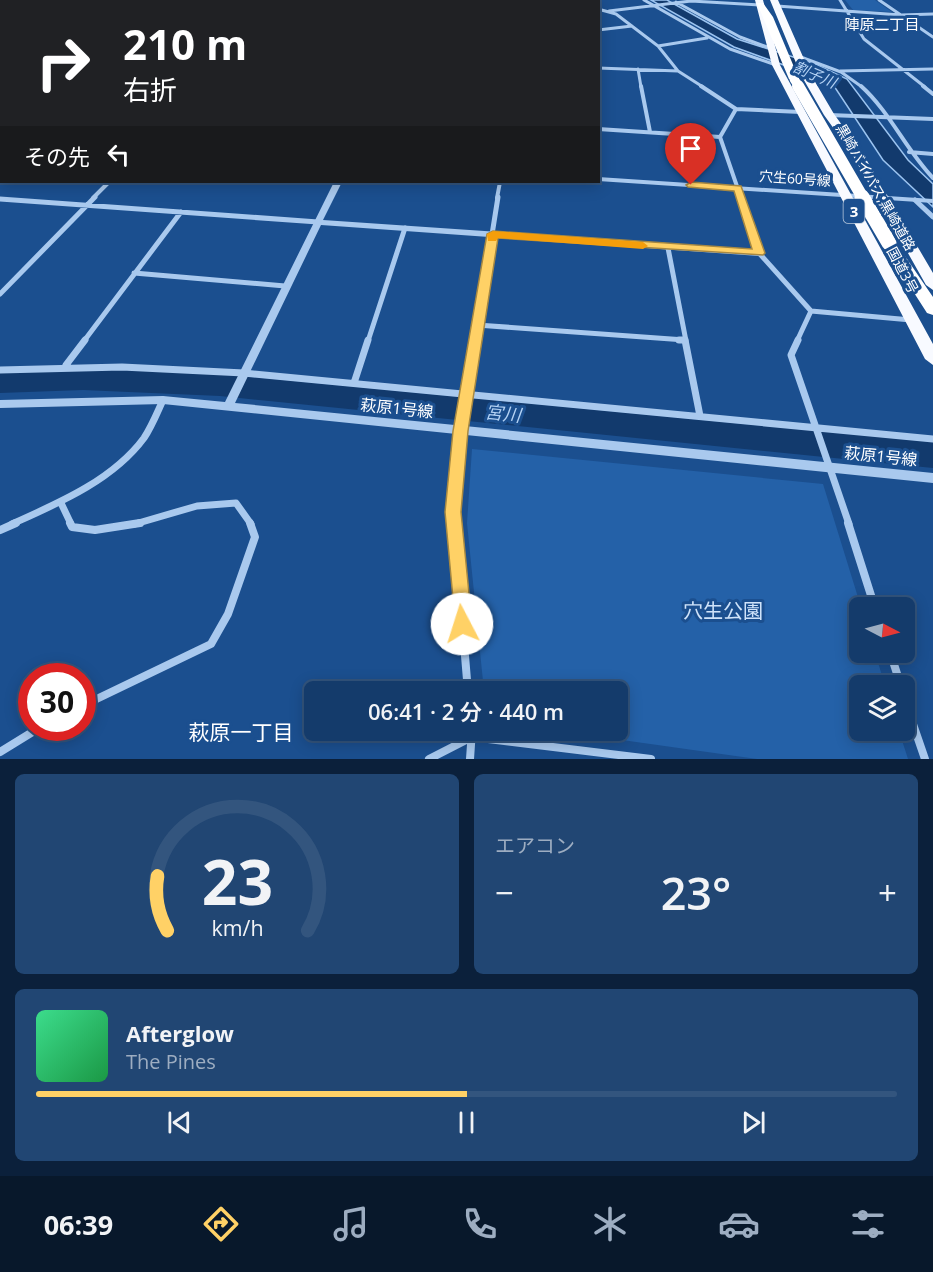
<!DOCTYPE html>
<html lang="ja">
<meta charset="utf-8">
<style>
:root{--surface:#143b6b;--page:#214673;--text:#f1f3f6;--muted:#9dadc1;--line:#33557e;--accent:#ffd166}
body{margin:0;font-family:"Open Sans","Noto Sans JP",sans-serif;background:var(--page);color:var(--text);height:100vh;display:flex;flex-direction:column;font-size:22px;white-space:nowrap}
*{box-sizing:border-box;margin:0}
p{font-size:20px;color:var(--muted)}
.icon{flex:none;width:33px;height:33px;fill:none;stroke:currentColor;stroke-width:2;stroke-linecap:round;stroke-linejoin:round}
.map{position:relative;height:759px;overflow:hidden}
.panel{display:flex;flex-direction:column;gap:15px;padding:15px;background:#0b203b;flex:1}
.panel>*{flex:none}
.top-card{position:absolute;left:0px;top:0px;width:600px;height:183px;box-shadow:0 3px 15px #0003,0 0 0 2px var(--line);background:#202124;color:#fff;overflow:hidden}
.needle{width:39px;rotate:96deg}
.controls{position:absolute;left:849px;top:597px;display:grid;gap:12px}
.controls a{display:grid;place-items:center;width:66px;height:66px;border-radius:9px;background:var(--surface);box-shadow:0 3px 15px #0003,0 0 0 2px var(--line);font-size:30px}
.speed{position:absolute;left:18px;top:663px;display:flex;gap:12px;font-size:30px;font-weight:700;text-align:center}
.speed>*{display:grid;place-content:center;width:78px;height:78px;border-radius:50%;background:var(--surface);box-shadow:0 3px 15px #0003,0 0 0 2px var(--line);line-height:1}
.speed .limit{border:9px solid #d22;background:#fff;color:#111}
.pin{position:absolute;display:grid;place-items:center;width:51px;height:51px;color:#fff;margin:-62px -26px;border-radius:50% 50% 50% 0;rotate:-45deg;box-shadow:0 0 6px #0007}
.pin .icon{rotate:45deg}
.me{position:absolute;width:66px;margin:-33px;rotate:355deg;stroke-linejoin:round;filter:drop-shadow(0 0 4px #0008)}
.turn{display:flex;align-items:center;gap:21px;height:126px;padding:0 24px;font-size:27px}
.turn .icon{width:78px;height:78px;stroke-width:2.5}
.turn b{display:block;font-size:42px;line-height:51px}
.then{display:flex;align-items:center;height:57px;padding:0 24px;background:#0003;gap:12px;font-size:22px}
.big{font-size:45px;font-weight:600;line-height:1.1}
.panel .tile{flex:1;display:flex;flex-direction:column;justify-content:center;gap:9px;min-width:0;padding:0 21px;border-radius:9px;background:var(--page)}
.panel .dial{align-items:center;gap:0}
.dial svg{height:156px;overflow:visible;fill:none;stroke:var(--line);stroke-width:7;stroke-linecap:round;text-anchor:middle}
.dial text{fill:var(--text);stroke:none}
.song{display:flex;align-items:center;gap:18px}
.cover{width:72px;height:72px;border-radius:9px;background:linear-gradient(135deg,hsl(150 70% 55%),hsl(140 70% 35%))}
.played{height:6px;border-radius:3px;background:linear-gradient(90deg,var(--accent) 50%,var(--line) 50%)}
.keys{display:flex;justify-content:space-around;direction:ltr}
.heat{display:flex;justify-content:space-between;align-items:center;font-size:33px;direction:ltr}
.panel .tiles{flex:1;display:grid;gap:15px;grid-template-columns:1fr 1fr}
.tile:last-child{grid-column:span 2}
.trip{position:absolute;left:304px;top:681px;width:324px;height:60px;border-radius:9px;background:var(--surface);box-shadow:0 3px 15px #0003,0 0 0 2px var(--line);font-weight:600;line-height:60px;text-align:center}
.menu{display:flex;height:96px;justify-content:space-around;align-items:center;background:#08182b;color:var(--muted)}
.menu .icon{width:42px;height:42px}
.menu .active{color:var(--accent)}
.menu b{font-size:27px;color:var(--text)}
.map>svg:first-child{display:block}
.green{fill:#2461a8}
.water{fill:#123a6d;stroke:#9cc4f0;stroke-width:1.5}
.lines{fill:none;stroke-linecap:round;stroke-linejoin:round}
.river{fill:#123a6d;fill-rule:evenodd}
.minor-far4{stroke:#a9c9ee;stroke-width:3}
.minor-far3{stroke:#a9c9ee;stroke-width:4}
.minor-far2{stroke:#a9c9ee;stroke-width:5}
.minor-far1{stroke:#a9c9ee;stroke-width:7}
.minor{stroke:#a9c9ee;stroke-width:8}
.tertiary{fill:#a9c9ee;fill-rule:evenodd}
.primary{fill:#f0f6ff;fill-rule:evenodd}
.trunk{fill:#f8faff;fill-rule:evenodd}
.motorway{fill:#fff;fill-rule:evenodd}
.motorway-bridge-far2{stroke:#fff;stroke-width:9}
.motorway-bridge-far1{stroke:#fff;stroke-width:12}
.motorway-bridge{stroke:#fff;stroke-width:15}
.route{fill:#ffd166;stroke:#a68842;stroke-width:1.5}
.slow{fill:#f59e0b}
.labels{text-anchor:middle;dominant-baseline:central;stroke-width:6;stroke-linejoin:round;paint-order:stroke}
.far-street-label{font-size:14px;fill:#fff;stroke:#1b4f8f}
.far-neighbourhood-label{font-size:15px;fill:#fff;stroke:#1b4f8f}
.far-water-label{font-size:15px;font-style:italic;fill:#b5d3f5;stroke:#1b4f8f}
.shield{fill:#1b4f8f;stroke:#bbcadd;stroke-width:1.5}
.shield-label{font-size:15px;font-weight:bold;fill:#fff}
.street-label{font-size:16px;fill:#fff;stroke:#1b4f8f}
.water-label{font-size:18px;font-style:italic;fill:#b5d3f5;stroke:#1b4f8f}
.near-park-label{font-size:20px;fill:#cfe3fa;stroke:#1b4f8f}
.near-neighbourhood-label{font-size:21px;fill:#fff;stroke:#1b4f8f}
</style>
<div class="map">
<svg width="933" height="759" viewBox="0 0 933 759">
<rect width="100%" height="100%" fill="#1b4f8f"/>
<path class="green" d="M845 0H875L892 12 853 10Z
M472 449 823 484 861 607 860 652 875 653 885 685 860 686V730L899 731 908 759H757L558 731 618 730V692L484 691 467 523Z"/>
<path class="water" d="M651 0H667L737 39 815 64 847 79 908 160 933 184V207L883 160 836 89 828 81 734 47Z"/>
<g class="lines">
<path class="river" d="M110 369 220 374 933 442V468L220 396 83 390 0 393V373Z"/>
<path class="minor-far4" d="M53 0 67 2
M644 0 730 49 776 65
M840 0 864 39 925 87
M879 0 933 37
M252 2 259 0
M676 2 740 37 770 48
M777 6 901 15 933 14
M598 9 616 14 658 46 678 71 703 87
M609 11 691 1 760 5
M598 30 632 26
M658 46 707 38
M798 56 841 72 862 87
M598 68 678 71
M638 69 641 87
M840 71 933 69"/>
<path class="minor-far3" d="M641 86 650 132
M701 86 736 109 720 137 741 198
M861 86C890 112 906 150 933 178
M923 86 933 94
M736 109 801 112
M829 115 933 119
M598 129 720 137
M909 152 933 154
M93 198 109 182
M497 198 500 182"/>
<path class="minor-far2" d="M740 197 759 253 811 311 797 341
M0 199 318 222
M915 200 933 217
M668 248 686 341
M134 273 285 286
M0 294 95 197
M811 311 911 320
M477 325 685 340
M84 341 181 212
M368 341 405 228
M475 341 498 197"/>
<path class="minor-far1" d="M679 340H685
M685 340 700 416
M798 340 791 355 849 524
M66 365 85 340
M0 370 122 367 244 373 933 439
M354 383 368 340
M61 503 71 524
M12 524C59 503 113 480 144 438 152 426 157 413 163 400
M135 524 197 506 236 503 251 524
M454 524 461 431 475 340"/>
<path class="minor" d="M70 523 72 527 95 530 140 523
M454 523 468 692
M848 523 875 608
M0 530 16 523
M890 652 901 686
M904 698 925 759
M82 706 211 644 228 614 255 537 250 523
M0 752 39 728
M429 759 472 737 651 759
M470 759 472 730"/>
<path class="tertiary" d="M402 0H406L401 2Z
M0 138H2V142H0Z
M0 173H2V178H0Z
M598 177 933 199V203L598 181Z
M334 182H342L323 220 759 250 763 253 759 256 321 225 235 403 933 473V483L163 404 0 408V400L163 396 225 402Z"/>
<path class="primary" d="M393 0 392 2H377Z
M0 57H2V61H0Z"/>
<path class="trunk" d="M755 0H763L780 65 933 344V365L925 359 772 65Z
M770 0H778L811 75 834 114 863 154 933 273V290L926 285 852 154 824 115 801 75Z"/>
<path class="motorway" d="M757 3H763L773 17 799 79 798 81 789 79Z
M889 239 894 240 933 297V315L927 313 882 243Z"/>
<path class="motorway-bridge-far2" d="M794 79 799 87"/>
<path class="motorway-bridge-far1" d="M798 86 863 198"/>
<path class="motorway-bridge" d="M862 197 889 243"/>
</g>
<path class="route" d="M691 182 741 186 765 253 763 255 498 238 468 431 461 512 472 624 469 631 462 634 456 631 445 512 453 431 487 234 493 231 752 249 734 191 688 187 686 185Z"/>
<path class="slow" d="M493 231 643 242 648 246 643 249 498 238 496 241H488L487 234Z"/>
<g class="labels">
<g class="far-street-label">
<text transform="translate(795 178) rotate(4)">穴生60号線</text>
<text transform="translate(876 187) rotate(60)">黒崎バイパス;黒崎道路</text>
<text transform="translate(903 270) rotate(62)">国道3号</text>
</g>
<g class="far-neighbourhood-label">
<text x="882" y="24">陣原二丁目</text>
</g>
<g class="far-water-label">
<text transform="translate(815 74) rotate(23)">割子川</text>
</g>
<rect class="shield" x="843.5" y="199" width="21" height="24" rx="4.5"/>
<g class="shield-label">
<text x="854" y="211">3</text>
</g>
<g class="street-label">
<text transform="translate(397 408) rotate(6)">萩原1号線</text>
<text transform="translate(881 456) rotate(6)">萩原1号線</text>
</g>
<g class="water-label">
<text transform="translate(503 413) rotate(6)">宮川</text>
</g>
<g class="near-park-label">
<text x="723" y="610">穴生公園</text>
</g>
<g class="near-neighbourhood-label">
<text x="241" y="732">萩原一丁目</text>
</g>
</g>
</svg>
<div class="controls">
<a><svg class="needle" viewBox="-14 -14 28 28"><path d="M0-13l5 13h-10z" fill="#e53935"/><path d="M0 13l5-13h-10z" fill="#9dadc1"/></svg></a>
<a><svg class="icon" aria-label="layers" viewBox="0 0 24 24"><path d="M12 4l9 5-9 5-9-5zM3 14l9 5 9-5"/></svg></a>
</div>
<div class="speed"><div class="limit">30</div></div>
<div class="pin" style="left:691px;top:185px;background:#d93025"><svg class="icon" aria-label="arrive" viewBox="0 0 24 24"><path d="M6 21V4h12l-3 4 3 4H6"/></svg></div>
<svg class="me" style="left:462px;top:624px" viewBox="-20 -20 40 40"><circle r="19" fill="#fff"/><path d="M0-13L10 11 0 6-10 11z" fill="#ffd166"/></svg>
<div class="trip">06:41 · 2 分 · 440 m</div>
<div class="top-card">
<div class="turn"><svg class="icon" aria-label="right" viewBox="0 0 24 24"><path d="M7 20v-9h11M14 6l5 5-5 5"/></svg><div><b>210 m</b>右折</div></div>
<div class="then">その先<svg class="icon" aria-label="left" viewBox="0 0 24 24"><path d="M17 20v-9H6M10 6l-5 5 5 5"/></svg></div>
</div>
</div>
<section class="panel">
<div class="tiles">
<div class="tile dial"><svg viewBox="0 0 100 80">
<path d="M14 69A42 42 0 1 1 86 69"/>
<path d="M14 69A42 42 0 0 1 9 41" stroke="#ffd166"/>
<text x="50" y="56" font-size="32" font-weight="700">23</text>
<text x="50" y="72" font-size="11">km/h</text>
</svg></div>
<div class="tile"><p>エアコン</p>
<div class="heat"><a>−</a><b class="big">23°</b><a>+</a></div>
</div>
<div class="tile">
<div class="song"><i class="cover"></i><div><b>Afterglow</b><p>The Pines</p></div></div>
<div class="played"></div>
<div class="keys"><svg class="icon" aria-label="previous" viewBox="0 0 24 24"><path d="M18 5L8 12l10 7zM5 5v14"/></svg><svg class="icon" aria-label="pause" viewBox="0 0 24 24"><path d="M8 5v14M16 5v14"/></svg><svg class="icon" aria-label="next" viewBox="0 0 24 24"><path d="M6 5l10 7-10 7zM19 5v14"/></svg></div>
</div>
</div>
</section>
<nav class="menu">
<b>06:39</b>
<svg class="icon active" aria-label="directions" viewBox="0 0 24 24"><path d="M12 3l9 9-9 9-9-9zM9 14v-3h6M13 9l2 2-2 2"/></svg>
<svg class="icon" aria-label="music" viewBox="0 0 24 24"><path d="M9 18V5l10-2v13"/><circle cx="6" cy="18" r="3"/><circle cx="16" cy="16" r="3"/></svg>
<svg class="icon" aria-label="phone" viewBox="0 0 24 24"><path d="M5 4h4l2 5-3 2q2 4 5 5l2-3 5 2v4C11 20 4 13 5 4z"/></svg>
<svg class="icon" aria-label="climate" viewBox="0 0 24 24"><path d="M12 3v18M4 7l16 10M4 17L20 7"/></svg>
<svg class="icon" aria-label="car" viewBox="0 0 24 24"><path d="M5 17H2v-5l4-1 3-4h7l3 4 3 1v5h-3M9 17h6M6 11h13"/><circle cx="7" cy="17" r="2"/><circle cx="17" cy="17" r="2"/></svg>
<svg class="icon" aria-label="filters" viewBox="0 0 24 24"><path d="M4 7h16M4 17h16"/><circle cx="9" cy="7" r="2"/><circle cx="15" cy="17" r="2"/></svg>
</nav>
